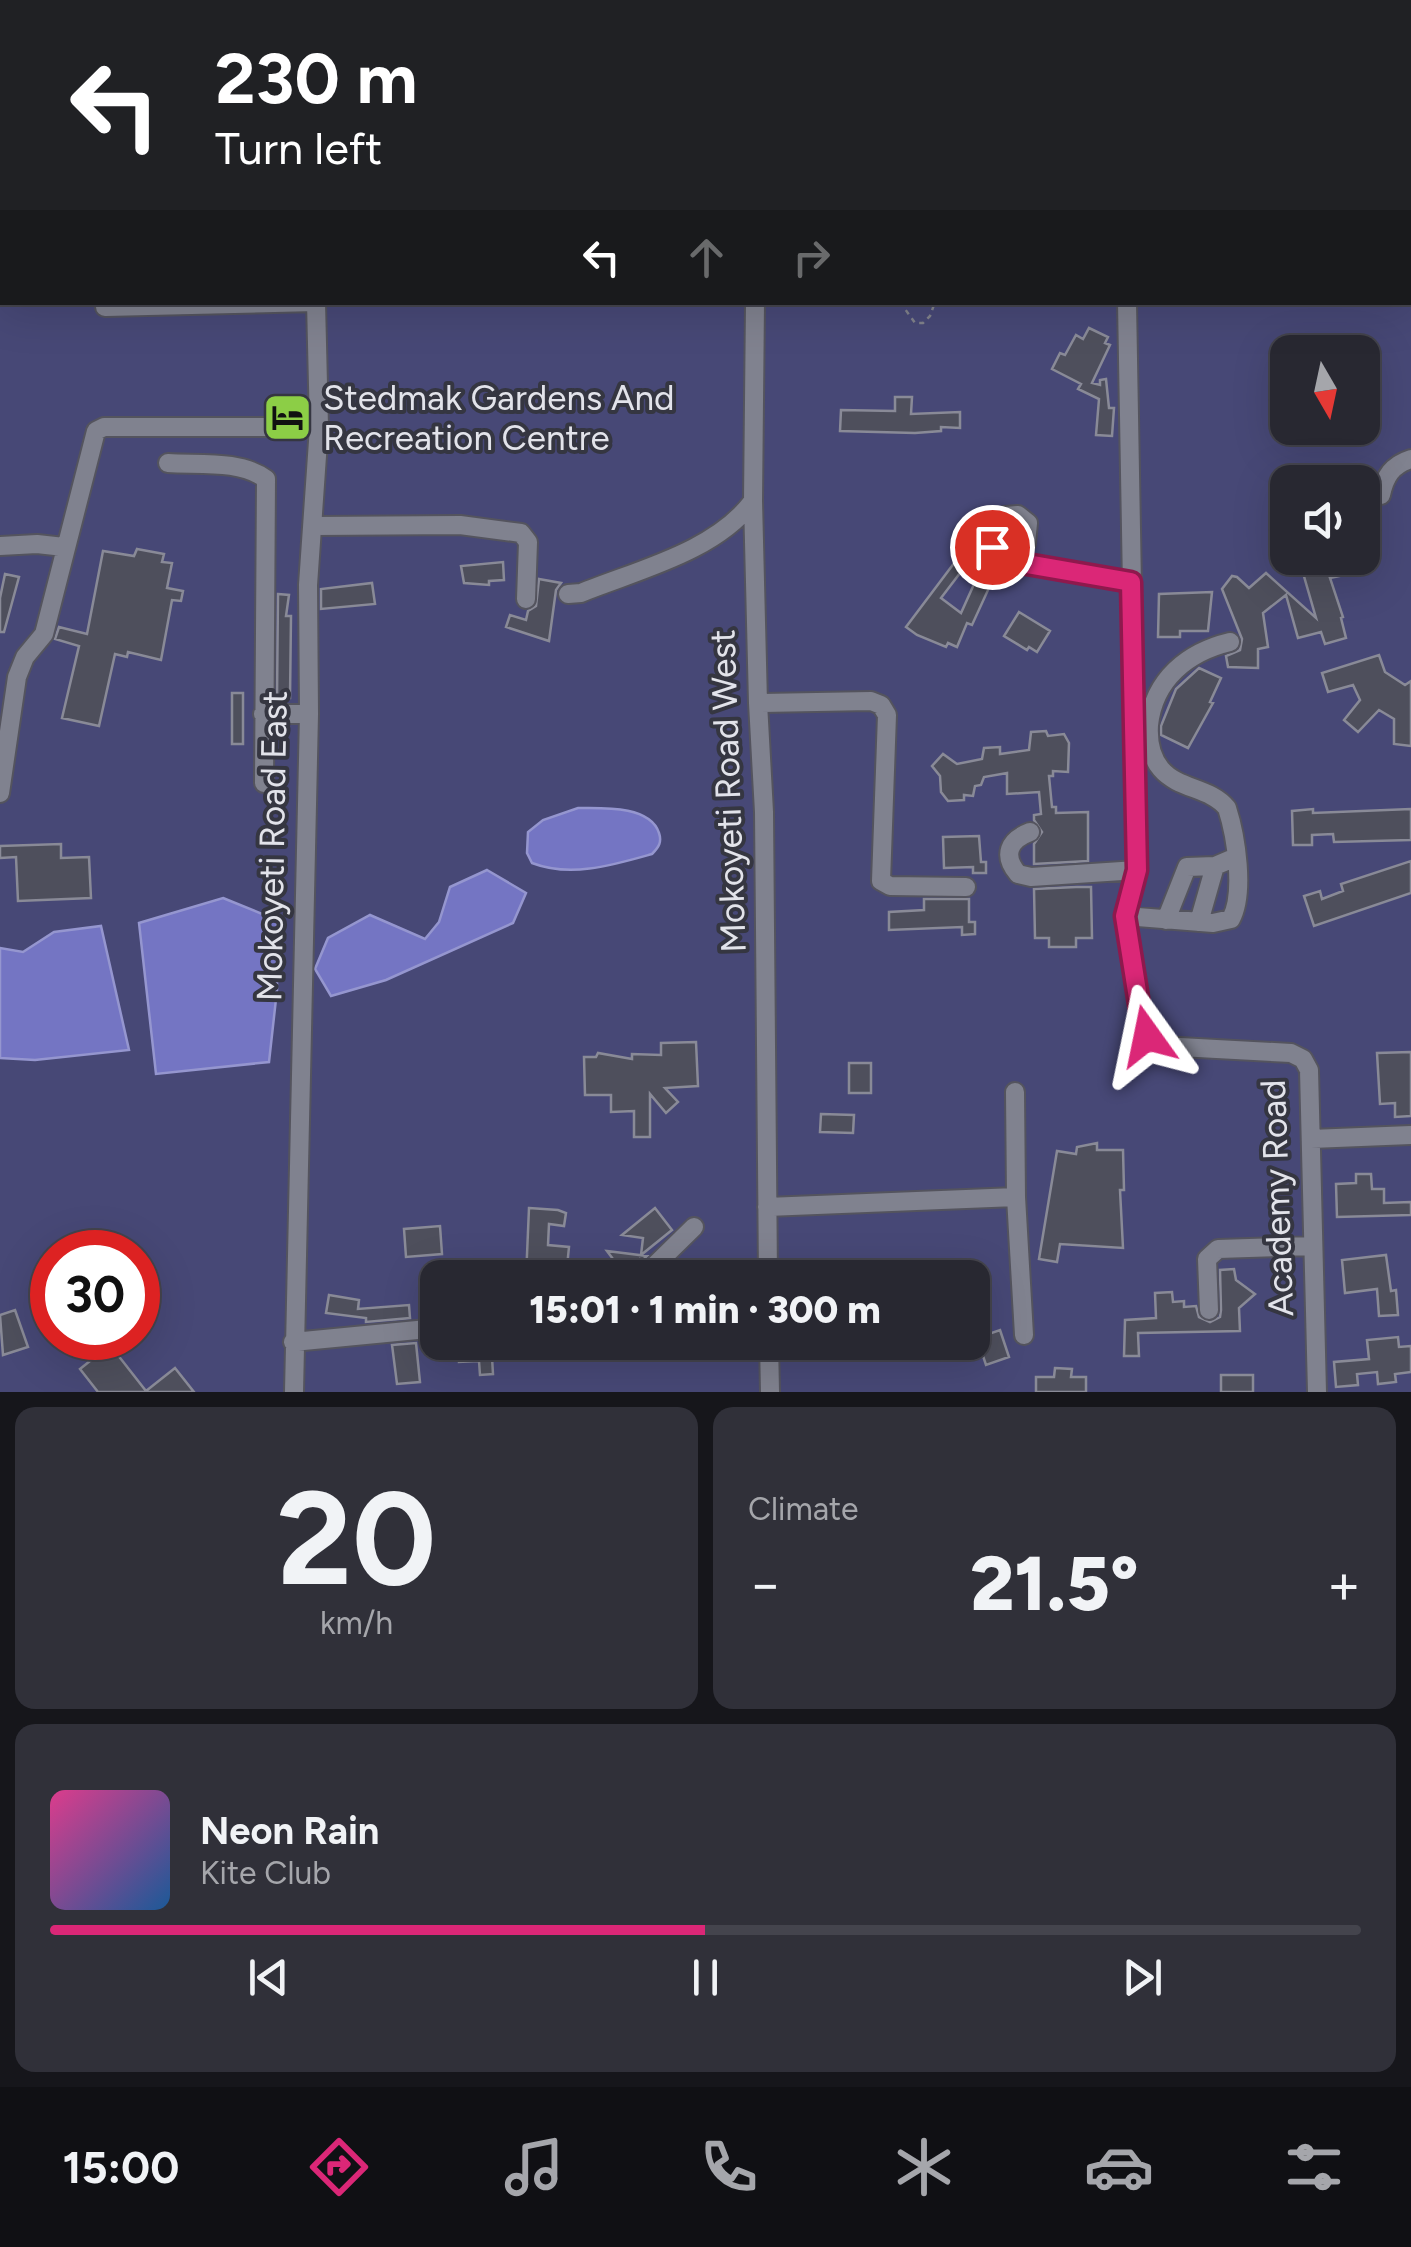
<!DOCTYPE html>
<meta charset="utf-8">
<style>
:root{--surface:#282831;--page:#303039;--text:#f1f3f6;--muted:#a5a6ab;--line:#44444d;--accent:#db2777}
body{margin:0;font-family:Figtree,sans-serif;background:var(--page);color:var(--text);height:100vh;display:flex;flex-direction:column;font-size:38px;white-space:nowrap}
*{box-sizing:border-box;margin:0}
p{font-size:32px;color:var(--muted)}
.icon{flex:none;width:55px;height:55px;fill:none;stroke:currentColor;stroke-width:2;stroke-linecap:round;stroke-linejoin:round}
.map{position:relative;height:1392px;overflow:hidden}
.details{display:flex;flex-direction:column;gap:15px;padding:15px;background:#16161b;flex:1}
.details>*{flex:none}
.hud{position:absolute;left:0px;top:0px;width:1412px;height:305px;box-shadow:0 10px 40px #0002,0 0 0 2px var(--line);background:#202124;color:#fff;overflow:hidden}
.needle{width:65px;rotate:171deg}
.buttons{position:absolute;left:1270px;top:335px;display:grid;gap:20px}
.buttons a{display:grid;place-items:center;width:110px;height:110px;border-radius:20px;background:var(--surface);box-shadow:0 10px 40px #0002,0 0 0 2px var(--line);font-size:50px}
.speed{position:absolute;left:30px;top:1230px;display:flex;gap:20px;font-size:50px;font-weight:700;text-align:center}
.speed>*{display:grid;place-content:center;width:130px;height:130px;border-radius:50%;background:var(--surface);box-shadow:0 10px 40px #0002,0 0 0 2px var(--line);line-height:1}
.speed .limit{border:15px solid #d22;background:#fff;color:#111}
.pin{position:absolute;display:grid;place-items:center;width:85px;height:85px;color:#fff;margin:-42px;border:5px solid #fff;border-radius:50%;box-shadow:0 2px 10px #0007}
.me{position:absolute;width:110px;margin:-55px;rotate:348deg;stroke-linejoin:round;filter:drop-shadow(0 0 8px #0008)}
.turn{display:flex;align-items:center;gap:35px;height:210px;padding:0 50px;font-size:45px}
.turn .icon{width:130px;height:130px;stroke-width:2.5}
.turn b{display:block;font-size:70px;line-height:85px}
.lanes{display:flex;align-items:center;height:95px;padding:0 50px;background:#0003;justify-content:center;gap:50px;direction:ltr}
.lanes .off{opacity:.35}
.big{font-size:75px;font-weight:800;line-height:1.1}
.details .card{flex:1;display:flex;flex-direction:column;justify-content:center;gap:15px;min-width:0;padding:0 35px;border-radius:20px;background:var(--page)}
.details .dial{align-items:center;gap:0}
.dial b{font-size:130px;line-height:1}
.song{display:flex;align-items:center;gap:30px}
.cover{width:120px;height:120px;border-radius:15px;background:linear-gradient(135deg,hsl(330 70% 55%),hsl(210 70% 35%))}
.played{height:10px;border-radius:5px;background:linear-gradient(90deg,var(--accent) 50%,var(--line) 50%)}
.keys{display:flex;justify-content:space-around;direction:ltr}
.heat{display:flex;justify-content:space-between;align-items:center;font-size:55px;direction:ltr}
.details .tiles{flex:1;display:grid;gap:15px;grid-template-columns:1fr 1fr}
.card:last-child{grid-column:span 2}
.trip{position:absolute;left:420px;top:1260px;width:570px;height:100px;border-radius:20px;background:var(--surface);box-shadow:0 10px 40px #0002,0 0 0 2px var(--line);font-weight:800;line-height:100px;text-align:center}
.dock{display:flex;height:160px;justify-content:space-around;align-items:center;background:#101014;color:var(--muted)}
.dock .icon{width:70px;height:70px}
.dock .on{color:var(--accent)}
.dock b{font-size:45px;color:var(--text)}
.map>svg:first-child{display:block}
.green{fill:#474876;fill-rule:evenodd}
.water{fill:#7475c3;stroke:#9596cf;stroke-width:2.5}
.building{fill:#4e4f5c;stroke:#898a97;stroke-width:2.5}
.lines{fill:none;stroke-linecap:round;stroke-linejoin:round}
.minor-casing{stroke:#54545e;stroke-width:22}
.path{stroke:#81828b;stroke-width:2.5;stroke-dasharray:5 5;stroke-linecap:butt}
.minor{stroke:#80828f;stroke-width:18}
.route-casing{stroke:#8e194d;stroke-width:25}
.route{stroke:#db2777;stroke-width:18}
.labels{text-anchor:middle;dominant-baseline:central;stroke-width:8;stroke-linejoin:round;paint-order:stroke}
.poi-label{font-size:35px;fill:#e2e3ea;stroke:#353641;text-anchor:start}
.street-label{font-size:35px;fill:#e2e3ea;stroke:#353641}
</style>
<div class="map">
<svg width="1411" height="1392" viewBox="0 0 1411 1392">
<rect width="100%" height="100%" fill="#353641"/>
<path class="green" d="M0 0H1411V1392H0ZM2 2H1410V302H2ZM1288 352H1362V428H1288ZM1288 482H1362V558H1288ZM52 1252H138V1338H52ZM438 1278H972V1342H438Z"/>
<path class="water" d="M578 808C601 808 650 805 659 833 662 842 659 847 652 854 613 865 571 878 532 863L527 853 528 832 543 820Z
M487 870 526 893 513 923 386 980 331 996 315 969 328 938 370 915 425 939 439 922 450 887Z
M223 898 277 920V990L269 1062 156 1074 139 923Z
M101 926 129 1050 35 1060 0 1058V948L23 952 54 932Z"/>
<path class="building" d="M1089 328 1108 337 1105 343 1110 345 1092 383 1100 385V380L1106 379 1109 408H1114L1112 436 1096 435 1099 399 1078 389 1081 384 1052 369 1060 353 1065 355 1076 335 1083 339Z
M895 397H912L911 414 960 412V428L941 427V431L915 433 840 431 841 410 895 411Z
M137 549 164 554 162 562 172 563 167 588 183 591 181 601 172 600 161 660 128 652 127 657 115 654 99 726 62 718 79 646 55 639 59 627 87 634 103 551 134 556Z
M964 550 973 556 941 598 961 613 980 571 994 577 972 625 967 623 957 647 948 643 946 647 917 635 906 627Z
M1306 558H1339L1344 575 1330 578 1343 617 1341 618 1346 638 1325 644 1321 632 1298 638 1286 595 1263 613 1268 647 1258 649V668L1228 667 1226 656 1240 650 1242 639 1222 589 1232 576 1237 577 1249 588 1266 573 1316 618 1299 559Z
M503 562 504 580 489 581V585L464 583 461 566Z
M5 574 19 577 4 632H0V598Z
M539 579 561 583 556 590 549 641 506 627 510 615 526 620 528 611 536 606Z
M372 583 375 604 321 609V589Z
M1212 592 1208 631H1180V637H1158L1159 594Z
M278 594 289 595 286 616H291L290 698H277Z
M1019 612 1050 631 1037 652 1029 647 1027 650 1004 636Z
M1379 655 1385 672 1405 685 1411 681V746L1394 744V719L1379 710 1358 732 1344 720 1360 700 1353 685 1328 692 1322 673Z
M1199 668 1221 678 1210 702 1213 703 1188 748 1161 735V726L1176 689Z
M232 693H243V744H232Z
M1046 731 1048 736 1064 734 1069 743 1068 772 1053 771V776H1049L1052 807H1056V813L1088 812V861L1034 864V844L1042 832 1034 820V815L1041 814 1039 792 1007 794V773L984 777 981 785 975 786 973 796 964 795V800L948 801 941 792 940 776 932 766 943 754 957 764 982 759 984 748 1000 747V754L1029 750 1031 732Z
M1313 809V813L1411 809V840L1334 842 1333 834 1312 835V845H1293L1292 811Z
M979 836 981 862H986V873H973V867L944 868 943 837Z
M61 844V858L89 857 91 898 18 901 16 857 0 858V846Z
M1411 861V893L1314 926 1304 896 1320 891 1322 899 1343 891 1341 884Z
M1076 887H1091L1092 938H1076V947H1049V938H1035L1034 889Z
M924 899H969V922H975V934L962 935V927L889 930V912L924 910Z
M696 1042 698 1086 665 1088 678 1102 666 1113 650 1094V1137H634V1111L611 1112V1095H585L584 1057H596L598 1053 632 1059V1054L661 1055V1043Z
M1411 1052V1116L1395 1117V1103L1380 1104 1377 1053Z
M849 1063H871V1093H849Z
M821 1114 854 1115 853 1133 820 1132Z
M1097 1143V1150H1123L1124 1190H1120L1123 1248 1060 1244 1057 1262 1039 1259 1057 1151 1076 1154 1077 1147Z
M1356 1174H1371L1372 1189H1384V1203L1411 1202V1215L1337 1217 1336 1184 1356 1183Z
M529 1208 558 1210 566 1213 564 1226 549 1224 548 1245 569 1247 567 1267 594 1270 593 1278H526Z
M655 1208 672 1230 641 1255 643 1238 622 1235Z
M440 1226 442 1254 406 1257 404 1229Z
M607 1251 647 1256 625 1277 621 1273 616 1276 607 1264 613 1259Z
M1386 1255 1391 1291 1396 1290 1398 1315 1379 1316 1377 1289 1345 1293 1342 1260Z
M1234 1269 1236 1280 1255 1294 1239 1308 1240 1331 1138 1333 1139 1356H1124L1125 1320 1156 1318 1155 1293 1172 1292 1173 1302 1184 1301V1307L1196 1306 1199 1317 1210 1322 1220 1317 1221 1310 1220 1270Z
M329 1295 359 1300 358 1309 409 1305 410 1318 366 1322V1318L326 1313Z
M15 1310 28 1347 3 1355 0 1315Z
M1000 1330 1009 1357 986 1365 977 1338Z
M1398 1337 1399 1347 1411 1346V1372L1395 1374 1396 1382 1378 1384 1377 1372 1357 1374 1358 1385 1336 1387 1334 1362 1369 1359 1367 1340Z
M480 1342H521L522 1356 492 1357 493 1374 480 1375 479 1361 459 1362V1345Z
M416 1343 420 1382 397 1384 392 1345Z
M110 1345 146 1391 175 1368 194 1392H98L80 1369Z
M1055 1368 1072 1369 1071 1377H1086V1392H1036V1377H1054Z
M1221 1375H1253V1392H1221Z"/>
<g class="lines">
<defs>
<path id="minor" d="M566 0V2
M748 0V2
M1121 0V2
M1191 0 1194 2
M1250 0V2
M320 2V0
M498 2 499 0
M1410 159H1411
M755 302 753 501 758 703 764 812 768 1278
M1127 302 1137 870 1125 916 1142 1023 1147 1036 1161 1046 1291 1053 1303 1059 1309 1070 1317 1392
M105 307 316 302 319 427 308 585 309 714 294 1392
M168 463C200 465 240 460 266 479L264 783
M1381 495C1385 476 1392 465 1411 459
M315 526 460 525 521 533 528 542 526 599
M0 546 37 544 64 547
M1018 562 1026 543 1028 523 1018 515 1005 516 996 530 992 547 1003 559 1018 562 1131 582
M568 594 581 593C637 570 715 552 753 501
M758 703 871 701 881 705 887 715 881 881 890 886 966 887
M263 714H309
M0 793 17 677 25 657 44 634 96 431 104 427H319
M1030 832C1009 840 1002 855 1018 874L1031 877 1137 870
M1125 916 1213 923 1231 919C1245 893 1236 836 1227 808 1210 787 1179 790 1161 769 1150 756 1148 741 1149 725 1154 679 1188 652 1230 642
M1166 920 1187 867 1215 866 1236 857
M1199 922 1215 866
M1015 1092 1016 1197 1024 1335
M1311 1139 1411 1135
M767 1207 1016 1197
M642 1278 694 1227
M1209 1310 1207 1259 1218 1249 1313 1246
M293 1342 438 1328
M769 1342 770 1392"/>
</defs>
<use href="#minor" class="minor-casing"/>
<path class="path" d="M888 0 889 2
M900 302 915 323H923L930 316 935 302"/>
<use href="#minor" class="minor"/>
</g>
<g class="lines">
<defs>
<path id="route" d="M992 547 1004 560 1131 582 1137 870 1125 916 1142 1023 1147 1036"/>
</defs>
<use href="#route" class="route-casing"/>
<use href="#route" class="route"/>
</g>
<defs>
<symbol id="hotel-square" viewBox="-11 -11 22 22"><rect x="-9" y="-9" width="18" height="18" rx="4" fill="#8cce46" stroke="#353641"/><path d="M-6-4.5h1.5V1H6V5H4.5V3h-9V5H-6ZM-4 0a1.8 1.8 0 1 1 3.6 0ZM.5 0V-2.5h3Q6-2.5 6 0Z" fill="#111"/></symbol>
</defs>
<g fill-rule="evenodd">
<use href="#hotel-square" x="260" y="390" width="55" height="55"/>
</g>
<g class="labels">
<g class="poi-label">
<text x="323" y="398">Stedmak Gardens And<tspan x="323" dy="40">Recreation Centre</tspan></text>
</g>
<g class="street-label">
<text transform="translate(728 791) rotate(-92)">Mokoyeti Road West</text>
<text transform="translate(272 846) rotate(-89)">Mokoyeti Road East</text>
<text transform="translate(1277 1198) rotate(-92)">Academy Road</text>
</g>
</g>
</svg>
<div class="buttons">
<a><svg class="needle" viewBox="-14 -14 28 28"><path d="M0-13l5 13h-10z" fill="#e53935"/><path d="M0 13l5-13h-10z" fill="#a5a6ab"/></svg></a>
<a><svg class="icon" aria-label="sound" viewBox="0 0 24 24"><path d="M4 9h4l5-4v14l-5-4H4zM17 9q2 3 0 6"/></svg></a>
</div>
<div class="speed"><div class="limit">30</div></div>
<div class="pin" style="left:992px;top:547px;background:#d93025"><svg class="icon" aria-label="arrive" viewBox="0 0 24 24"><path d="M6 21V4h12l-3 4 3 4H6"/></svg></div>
<svg class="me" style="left:1147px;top:1036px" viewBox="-20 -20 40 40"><path d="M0-17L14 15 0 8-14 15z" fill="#db2777" stroke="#fff" stroke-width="4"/></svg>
<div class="trip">15:01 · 1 min · 300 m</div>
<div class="hud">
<div class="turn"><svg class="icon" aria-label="left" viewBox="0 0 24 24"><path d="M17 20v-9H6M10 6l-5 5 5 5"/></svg><div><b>230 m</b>Turn left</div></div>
<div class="lanes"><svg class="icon" aria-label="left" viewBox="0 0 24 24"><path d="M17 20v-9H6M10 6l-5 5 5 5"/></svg><svg class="icon off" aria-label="ahead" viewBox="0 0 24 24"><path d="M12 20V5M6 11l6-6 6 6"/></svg><svg class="icon off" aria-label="right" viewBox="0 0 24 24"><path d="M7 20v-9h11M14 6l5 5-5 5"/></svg></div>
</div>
</div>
<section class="details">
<div class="tiles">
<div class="card dial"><b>20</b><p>km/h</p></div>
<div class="card"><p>Climate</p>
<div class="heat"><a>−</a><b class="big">21.5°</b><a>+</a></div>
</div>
<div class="card">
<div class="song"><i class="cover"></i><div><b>Neon Rain</b><p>Kite Club</p></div></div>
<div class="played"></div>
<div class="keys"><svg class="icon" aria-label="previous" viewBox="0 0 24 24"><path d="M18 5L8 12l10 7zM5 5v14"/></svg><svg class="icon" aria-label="pause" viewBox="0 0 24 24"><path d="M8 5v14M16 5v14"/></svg><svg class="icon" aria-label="next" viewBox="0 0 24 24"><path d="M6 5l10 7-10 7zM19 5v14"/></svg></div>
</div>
</div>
</section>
<nav class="dock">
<b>15:00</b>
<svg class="icon on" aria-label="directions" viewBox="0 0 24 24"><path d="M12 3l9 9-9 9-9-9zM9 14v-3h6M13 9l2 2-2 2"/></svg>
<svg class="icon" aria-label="music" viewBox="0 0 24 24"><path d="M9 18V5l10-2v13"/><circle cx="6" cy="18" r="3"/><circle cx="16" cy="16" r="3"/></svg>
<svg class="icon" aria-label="phone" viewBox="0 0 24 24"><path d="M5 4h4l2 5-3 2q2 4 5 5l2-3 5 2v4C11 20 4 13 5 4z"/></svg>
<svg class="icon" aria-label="climate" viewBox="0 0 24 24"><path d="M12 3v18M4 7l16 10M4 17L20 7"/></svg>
<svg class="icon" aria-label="car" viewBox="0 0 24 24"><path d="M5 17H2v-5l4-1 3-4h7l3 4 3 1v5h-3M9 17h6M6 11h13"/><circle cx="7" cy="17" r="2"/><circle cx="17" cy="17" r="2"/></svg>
<svg class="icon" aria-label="filters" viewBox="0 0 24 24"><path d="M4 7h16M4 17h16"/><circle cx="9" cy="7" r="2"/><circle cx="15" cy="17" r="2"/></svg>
</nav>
